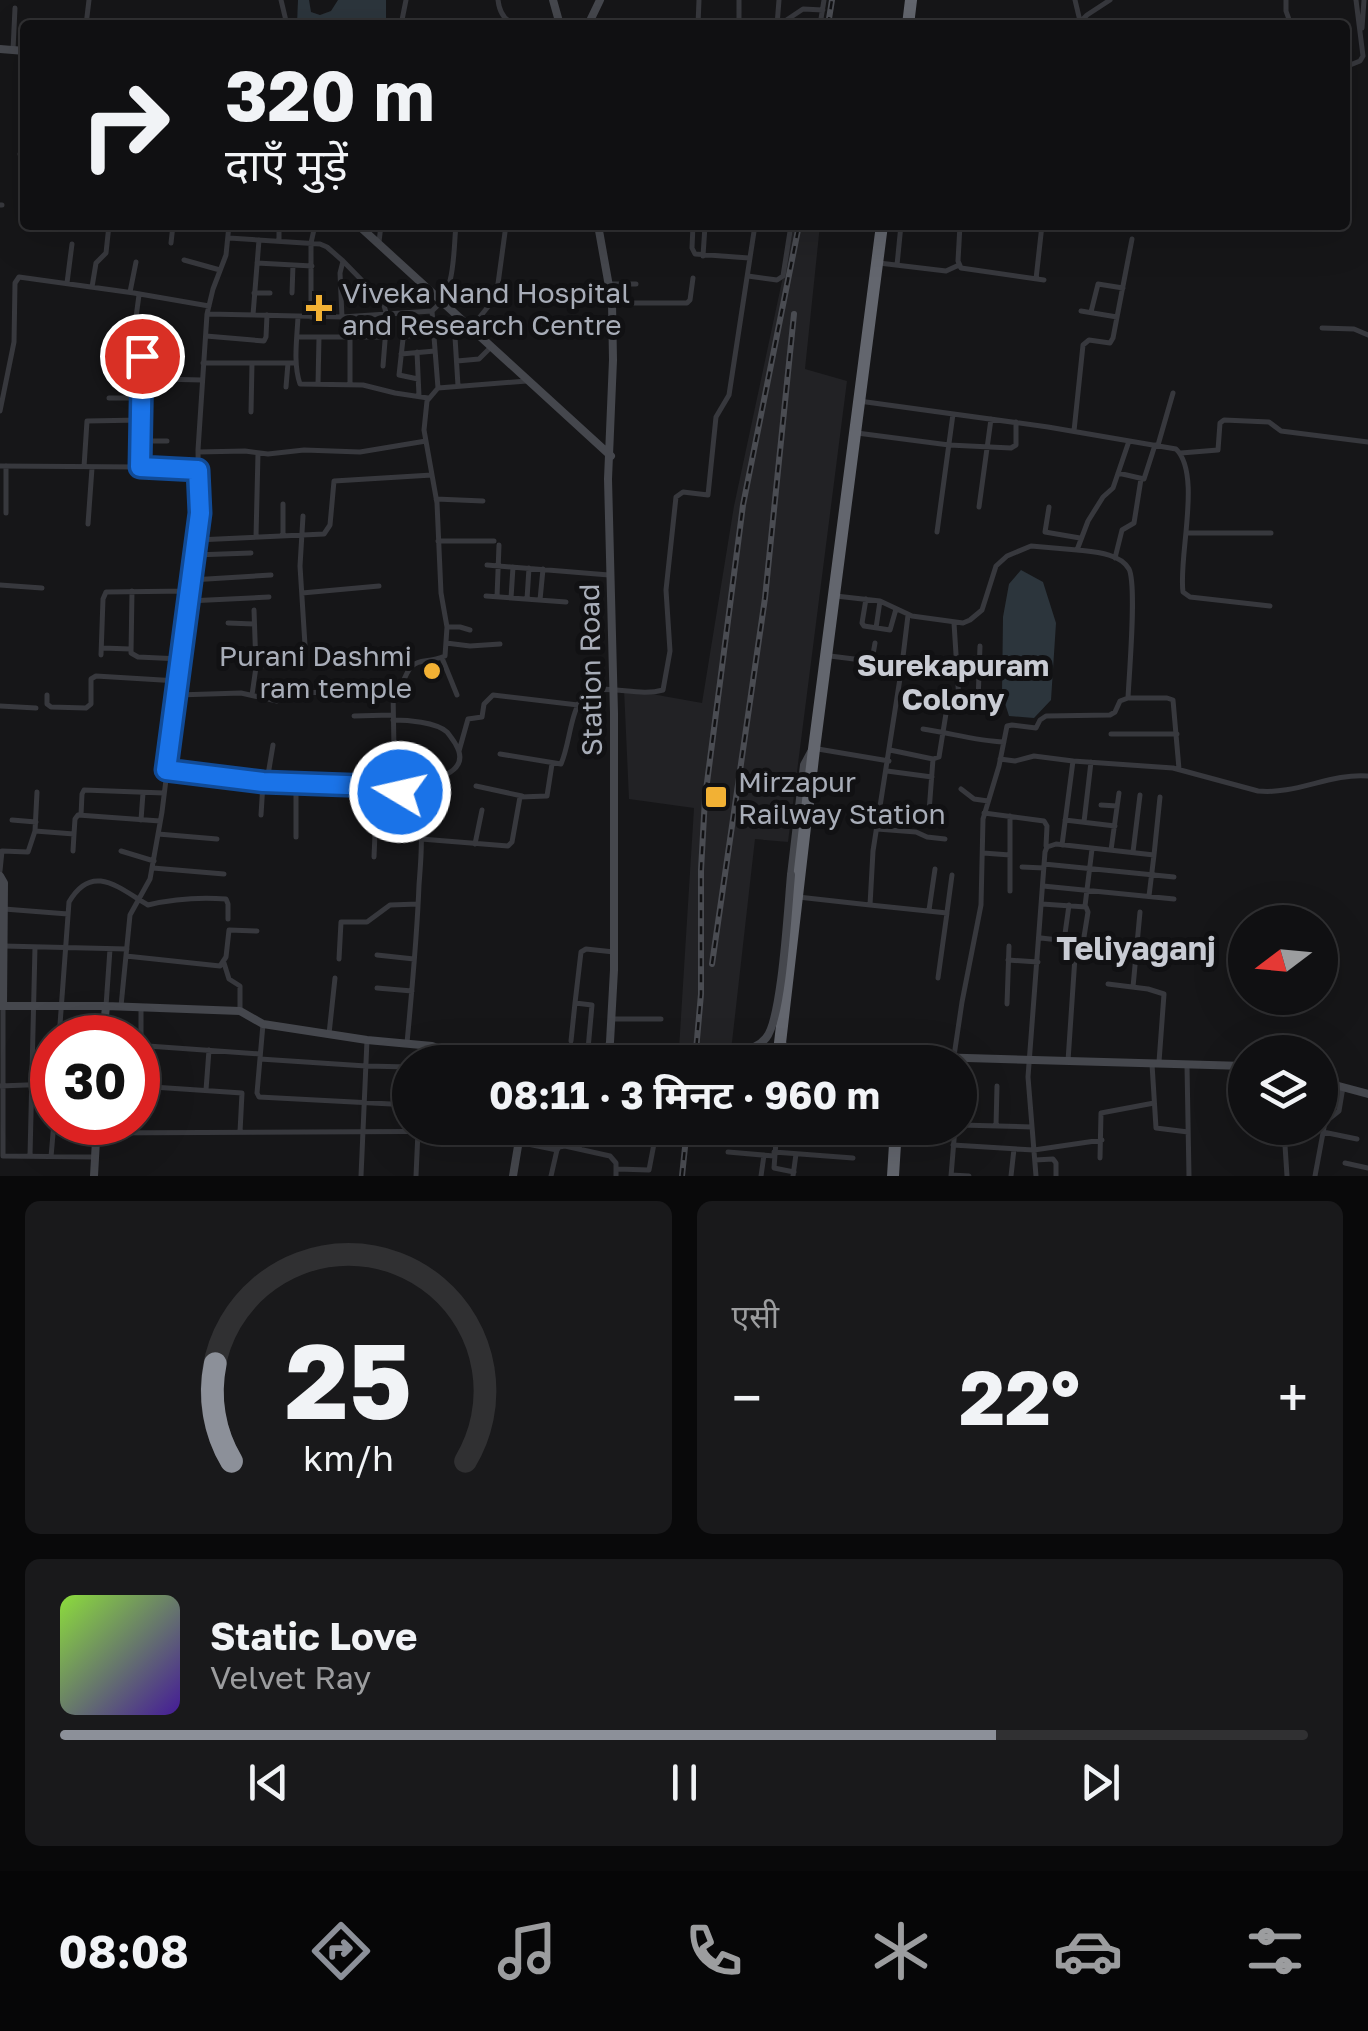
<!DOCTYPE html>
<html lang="hi">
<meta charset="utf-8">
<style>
:root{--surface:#101012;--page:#19191b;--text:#f1f3f6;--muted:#9c9d9f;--line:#303032;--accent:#8c9099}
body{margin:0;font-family:"Golos Text","Noto Sans Devanagari",sans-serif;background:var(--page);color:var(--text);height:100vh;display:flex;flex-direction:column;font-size:38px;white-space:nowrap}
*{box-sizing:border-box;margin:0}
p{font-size:32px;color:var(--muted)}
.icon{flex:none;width:55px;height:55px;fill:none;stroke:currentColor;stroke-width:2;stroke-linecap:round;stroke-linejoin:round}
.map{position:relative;height:1176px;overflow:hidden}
.drawer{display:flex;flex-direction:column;gap:25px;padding:25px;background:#09090a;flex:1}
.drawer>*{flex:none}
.hud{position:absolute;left:20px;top:20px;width:1330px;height:210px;border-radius:10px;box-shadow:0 10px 40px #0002,0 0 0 2px var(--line);background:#101012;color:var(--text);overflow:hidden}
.needle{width:65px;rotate:254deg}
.buttons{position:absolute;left:1228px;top:905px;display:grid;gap:20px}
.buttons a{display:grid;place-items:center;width:110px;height:110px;border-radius:50%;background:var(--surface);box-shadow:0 10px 40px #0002,0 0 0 2px var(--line);font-size:50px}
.speed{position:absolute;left:30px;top:1015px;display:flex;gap:20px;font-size:50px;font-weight:700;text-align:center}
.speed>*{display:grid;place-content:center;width:130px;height:130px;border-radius:50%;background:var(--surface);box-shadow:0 10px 40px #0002,0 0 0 2px var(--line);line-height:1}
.speed .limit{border:15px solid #d22;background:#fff;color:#111}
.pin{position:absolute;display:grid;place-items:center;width:85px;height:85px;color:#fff;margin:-42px;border:5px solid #fff;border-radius:50%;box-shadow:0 2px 10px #0007}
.me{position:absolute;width:110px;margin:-55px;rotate:279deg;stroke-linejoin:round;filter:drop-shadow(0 0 8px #0008)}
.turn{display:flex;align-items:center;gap:35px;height:210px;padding:0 40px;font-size:45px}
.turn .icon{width:130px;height:130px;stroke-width:2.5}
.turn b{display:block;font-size:70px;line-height:85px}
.big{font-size:75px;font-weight:700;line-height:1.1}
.drawer .widget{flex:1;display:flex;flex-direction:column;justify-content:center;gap:15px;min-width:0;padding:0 35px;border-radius:15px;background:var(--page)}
.drawer .dial{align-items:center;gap:0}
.dial svg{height:260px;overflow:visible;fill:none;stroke:var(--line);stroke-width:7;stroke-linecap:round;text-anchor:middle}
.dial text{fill:var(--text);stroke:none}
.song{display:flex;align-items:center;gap:30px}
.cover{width:120px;height:120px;border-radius:15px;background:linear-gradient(135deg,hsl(90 70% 55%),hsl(260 70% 35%))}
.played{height:10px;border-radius:5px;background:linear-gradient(90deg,var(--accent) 75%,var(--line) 75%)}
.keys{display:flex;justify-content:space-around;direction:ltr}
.heat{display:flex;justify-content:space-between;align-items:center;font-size:55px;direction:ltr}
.drawer .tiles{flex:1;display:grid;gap:25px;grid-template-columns:1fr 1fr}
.widget:last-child{grid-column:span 2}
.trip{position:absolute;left:392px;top:1045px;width:585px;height:100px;border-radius:50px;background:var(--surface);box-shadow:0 10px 40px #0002,0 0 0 2px var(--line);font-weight:700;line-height:100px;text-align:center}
.tab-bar{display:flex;height:160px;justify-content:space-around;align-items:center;background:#060607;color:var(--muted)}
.tab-bar .icon{width:70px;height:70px}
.tab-bar .on{color:var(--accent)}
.tab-bar b{font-size:45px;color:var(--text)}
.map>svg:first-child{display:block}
.built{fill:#222225}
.water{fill:#2c353c}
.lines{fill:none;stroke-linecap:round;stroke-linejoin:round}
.street{stroke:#37383d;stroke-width:5}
.secondary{stroke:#45474d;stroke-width:8}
.highway{stroke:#63666e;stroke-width:12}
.rail-casing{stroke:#4a4c52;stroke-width:6}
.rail{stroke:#111113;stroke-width:2.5;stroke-dasharray:8;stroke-linecap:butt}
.secondary-bridge{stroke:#45474d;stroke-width:8}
.route-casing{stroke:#114b97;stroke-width:25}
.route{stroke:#1a73e8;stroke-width:18}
.poi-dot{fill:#f2b134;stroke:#111113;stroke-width:4}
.labels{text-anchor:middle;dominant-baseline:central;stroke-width:10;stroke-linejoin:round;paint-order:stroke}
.poi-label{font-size:28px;fill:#a8adb8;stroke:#111113;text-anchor:start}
.street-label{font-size:28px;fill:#a8adb8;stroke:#111113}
.neighbourhood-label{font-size:30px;font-weight:bold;fill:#c9ccd4;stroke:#111113}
.quarter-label{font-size:32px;font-weight:bold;fill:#c9ccd4;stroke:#111113}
</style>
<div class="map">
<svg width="1368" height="1176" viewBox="0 0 1368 1176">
<rect width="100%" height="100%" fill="#161618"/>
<path class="built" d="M794 225H820L805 369 847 381 788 842 755 839 731 1051 679 1049 694 808 629 799 624 689 702 703 734 506Z"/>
<path class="water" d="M298 0H309L311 12 320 15 331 11 338 0H386V19L381 25 297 24Z
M1021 570 1043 582 1056 623 1051 700 1034 718 1009 716 1002 694 1003 617 1009 584Z"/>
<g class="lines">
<path class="street" d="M281 0 287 25
M498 0C502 35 533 24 559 21
M739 0V25
M1075 0 1080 21
M1286 0V11L1291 25
M590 23 614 25
M86 25 89 0
M401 25 406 0
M698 25 699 0
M777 25 779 0
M779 25 803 9 823 10
M820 25 824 0
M1077 25 1087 15 1110 0
M1362 28 1364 0
M13 50 15 8
M1345 67 1360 61 1363 56 1356 0
M20 154H25
M0 205H2
M693 225 692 248 695 254 749 258
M960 225 958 261 961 268 1044 280
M229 238 320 244 327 247 343 261 340 273 342 317
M279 241V225
M379 242 381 225
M171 243 173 225
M703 256 705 226
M184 260 220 270
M343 261 383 302 387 316 383 366
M257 263 312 266
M879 263 946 271 959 265
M897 265 901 225
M748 276 777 280 783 276 791 225
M1036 279 1042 225
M67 283 72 244
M609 284H636
M92 287 96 263 106 253 109 225
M130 292 136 262
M254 293H270
M292 293 293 265
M612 303H687L690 300 693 278
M432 311 438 388 527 381
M1081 311 1117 317
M1091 312 1098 284 1123 288
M207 314 342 317 432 311C456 292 453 254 456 225
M253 315 259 240
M298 317C297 338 293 364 300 384L363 385 395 393 428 398
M311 317V243L315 225
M471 328 495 298 497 291 506 225
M1322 328 1354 329 1368 335
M134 332 139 295
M206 336 264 341 266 337 267 315
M297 337H384
M350 338V385
M417 352 419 396
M401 354 435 351
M457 361 479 359 491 347
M203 363H295
M116 378 202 380
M418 379 399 375 403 339 407 336 434 334
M318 384 319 337
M458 386 455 337 457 329 462 322
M286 387 288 363
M109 398H141
M859 401 1048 427 1176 449C1202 474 1178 557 1183 592L1190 597 1270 606
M0 411 14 342 15 283 19 277 134 293 209 306
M251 412 252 363
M1074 431 1083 345 1089 340 1110 343 1113 338 1132 239
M857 433 949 445 1011 448 1016 445V422
M140 441H167
M1158 445 1173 393
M198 452 245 451 268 454 304 450 360 452 426 441
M1181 453 1218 450 1220 423 1224 420 1269 422 1281 431 1368 442
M0 466 140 467 197 470
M6 466V513
M84 467 87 421 141 420
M140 467 142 356
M1118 473 1144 479 1155 445
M436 499 483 501
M283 504V536
M979 507 991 419
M1049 507 1045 532 1080 538
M303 516 300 566 305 645
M88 524 92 468
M937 532 953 414
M1186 533H1271
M256 537 258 453
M197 540 324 534 330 525 334 481 432 475
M438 541H494
M194 555 251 553
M1115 558 1122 530 1134 523 1141 479
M487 565 609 575
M191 580 271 575
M0 585 42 588
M132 591 131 653 138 657 181 659
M302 593 379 586
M486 596 566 602
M836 596 880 601 912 616 963 623 970 620 982 610 996 566 1007 556 1031 546 1077 550 1088 521 1103 497 1113 488 1129 441
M497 597 499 545
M511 598 513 567
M527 599 529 568
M866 599 862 623 864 626 890 630 896 609
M540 600 543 569
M188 601 269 597
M228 623 254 624
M954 623 959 701
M448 627H460L470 630
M876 628 880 601
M446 643 470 646 500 644
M103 648 130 649
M225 648 256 652
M101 655 103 599 106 592 189 591
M442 658 457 695
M872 660 875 643
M902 665 908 615
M256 667 297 660
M393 691 394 750 401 774 400 792
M47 695V704L51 707 86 708 91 704V679L96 676 178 681
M177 695 241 693 277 701 289 693 393 691 402 685C413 653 420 666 445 656L447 627 441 593 437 503 424 430 427 401 438 388
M252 695 256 667 254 610
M1128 698H1167L1173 700 1179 769
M920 699 1001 703
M978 702 980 646
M0 706 36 708
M354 716 391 715
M393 720C407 720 436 722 447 732 448 733 456 744 456 745 471 771 438 779 419 782L416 800
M923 729C951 733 976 741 1004 742
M1111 734H1177
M818 749 889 761
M890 750 933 759 939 757 948 701
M459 751 468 719 482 717 484 704 493 695 578 705
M500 754 561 764C571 741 569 711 587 691 613 685 639 697 663 690L670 651 666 590 676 497 683 492 708 495 716 417 729 395 755 225
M1000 759 1015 761 1034 756 1073 761 1173 768 1258 791C1296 795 1330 773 1368 776
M167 770C198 774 229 780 260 782 307 784 372 776 414 798 425 824 421 857 419 885 417 938 412 990 407 1043
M887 771 932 777
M267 781 273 745
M296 783V837
M476 786 522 796
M961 789 974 799 988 801
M1101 805 1117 806
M929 812 933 759
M984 813 1044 821 1047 826 1046 846
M81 815 82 794 84 790 164 793
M261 815 263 783
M395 815V790
M12 820 36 822
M141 820 143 793
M1065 820 1115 826
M1084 822 1091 762
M877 829 916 832 927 837 945 839
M35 831 37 792
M158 834 217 839
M421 839 508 846 512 842 520 797 547 796 552 764
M475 844 482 810
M1062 845 1073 761
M1111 850 1119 793
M73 851 74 834
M121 851 154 861
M1133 852 1140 795
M983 853 1010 855
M374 857 377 786
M1044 864 1174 877
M1022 867 1044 868
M153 868 224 874
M0 871 2 851 28 852 35 831 74 834 75 819 78 815 160 821
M1043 886 1174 899
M1010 891V816
M1149 896 1154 855
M798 897 870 905 873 851 901 672 902 665 830 656
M1042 904 1086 907 1088 912 1083 943
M870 905 947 913 938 978
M1085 906 1092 849
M4 909 68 914
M929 910 935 869
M947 912 952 875
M1041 938 1093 944
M1064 941 1069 905
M3 946 127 949
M1111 946 1136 948
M377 955 414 959
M126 956 220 966 226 957 229 930 257 931
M339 959 341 922H367L390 905 418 904
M1008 960 1038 962
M224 963 229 979 240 986V1011
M1108 984 1148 989 1164 994 1159 1062
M1133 987 1140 912
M377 988 412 991
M1007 1004 1009 946
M106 1006 110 949
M121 1006 130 915 150 879 162 812 199 513 198 450 207 314 213 289 226 255 229 225
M141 1008V1035L148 1046 260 1054
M612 1019H661
M263 1024 257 1093 259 1097 410 1105
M329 1034 335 978
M59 1038 69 902C92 862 119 888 148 905 173 899 199 897 226 899L228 904V919
M571 1041 575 1003
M588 1049 592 1005 575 1003 581 952 586 949 614 952
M954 1056 962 1002 981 905 983 819 999 766 1007 726 1012 725 1036 728 1040 720 1046 716 1110 715 1115 712 1120 701 1128 698C1129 675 1137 585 1129 569 1120 553 1094 552 1077 550
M260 1059 366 1066 410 1067
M1068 1061 1076 942
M1152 1064 1156 1128 1188 1132
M1187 1066 1189 1176
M0 1086 52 1084
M138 1086 242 1093 240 1132
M206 1090 209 1050
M1235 1107 1245 1109
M960 1125 1032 1127
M996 1126 997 1086
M777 1128 774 1168 794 1172
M1270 1128 1289 1130 1310 1128
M1284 1130 1287 1176
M723 1131 776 1136
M1323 1132 1357 1139
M96 1133 520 1131
M518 1142 557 1150 551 1176
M953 1145 1034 1150 1102 1140
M579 1149 583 1128
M557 1150 559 1147 565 1146 610 1156 616 1163V1176
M728 1152 774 1156
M774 1152 853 1158
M3 1156V1006
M3 1156 95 1157
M30 1156 35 947
M51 1157 54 1122
M1100 1158 1101 1113 1154 1103
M1035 1160 1053 1159 1056 1163V1176
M1345 1163 1368 1168
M617 1169 649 1170 657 1128
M951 1175 969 1176
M361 1176 367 1040
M416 1176 418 1131
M761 1176 764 1155
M793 1176 796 1154
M951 1176 955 1128
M1011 1176 1014 1149
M1036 1176 1028 1077 1045 852 1047 847 1056 844 1154 855 1160 797
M1315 1176 1325 1122 1339 1111 1343 1087"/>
<path class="secondary" d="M553 0 560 25
M588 25 600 0
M0 49 25 51
M358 225 611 456
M598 225 612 303 613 360 608 479 614 713V970L610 1042 608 1051H606
M791 875 804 765 811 752
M0 876 4 883 3 1006
M0 1006H106L240 1011 263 1024 367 1040 432 1046 446 1051 562 1052
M103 1038 106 1006
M899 1056 1245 1066
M1320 1081 1368 1094
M94 1176 97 1122
M513 1176 521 1128"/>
<path class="highway" d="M908 25 911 0
M882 225 814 749 780 1043 783 1050 790 1053 899 1056V1062
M893 1176 896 1128"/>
<defs>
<path id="rail" d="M828 25 832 0
M712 964 765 598 794 314
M695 1062 701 994V870L705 798 743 505 799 225
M682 1176 687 1128"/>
</defs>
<use href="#rail" class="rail-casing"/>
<use href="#rail" class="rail"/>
<path class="secondary-bridge" d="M556 1049 738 1052C748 1050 759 1047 766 1038 782 1020 788 906 791 875"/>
</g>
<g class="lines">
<defs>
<path id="route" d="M142 356 140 467 198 470 200 513 166 770 263 782 374 786 400 792"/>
</defs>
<use href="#route" class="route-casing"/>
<use href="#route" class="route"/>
</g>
<g class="poi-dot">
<path d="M314 293h10v10h10v10h-10v10h-10v-10h-10v-10h10z"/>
<circle cx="432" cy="671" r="10"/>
<rect x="704" y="785" width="24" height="24" rx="5"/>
</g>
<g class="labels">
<g class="poi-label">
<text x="342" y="292">Viveka Nand Hospital<tspan x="342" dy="32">and Research Centre</tspan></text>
<text x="412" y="655" text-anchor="end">Purani Dashmi<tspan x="412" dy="32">ram temple</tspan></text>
<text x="738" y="781">Mirzapur<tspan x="738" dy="32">Railway Station</tspan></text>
</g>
<g class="street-label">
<text transform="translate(590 670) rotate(-91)">Station Road</text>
</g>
<g class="neighbourhood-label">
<text x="953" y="665">Surekapuram<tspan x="953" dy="34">Colony</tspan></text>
</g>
<g class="quarter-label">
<text x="1136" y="948">Teliyaganj</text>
</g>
</g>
</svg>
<div class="buttons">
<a><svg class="needle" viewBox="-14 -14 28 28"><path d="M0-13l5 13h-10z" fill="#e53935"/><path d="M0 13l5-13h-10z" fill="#9c9d9f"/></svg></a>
<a><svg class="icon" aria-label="layers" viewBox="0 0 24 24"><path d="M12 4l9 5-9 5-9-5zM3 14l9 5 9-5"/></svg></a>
</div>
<div class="speed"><div class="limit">30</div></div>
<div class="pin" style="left:142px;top:356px;background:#d93025"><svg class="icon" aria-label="arrive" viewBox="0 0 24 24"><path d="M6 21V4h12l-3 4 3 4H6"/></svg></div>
<svg class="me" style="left:400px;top:792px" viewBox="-20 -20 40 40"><circle r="17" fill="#1a73e8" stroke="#fff" stroke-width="3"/><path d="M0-11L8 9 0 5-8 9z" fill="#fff"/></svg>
<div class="trip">08:11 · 3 मिनट · 960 m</div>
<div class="hud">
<div class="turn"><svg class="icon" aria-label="right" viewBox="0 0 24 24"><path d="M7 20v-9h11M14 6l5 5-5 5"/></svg><div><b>320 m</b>दाएँ मुड़ें</div></div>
</div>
</div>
<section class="drawer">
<div class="tiles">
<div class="widget dial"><svg viewBox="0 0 100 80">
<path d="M14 69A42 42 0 1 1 86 69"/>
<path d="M14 69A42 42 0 0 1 9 39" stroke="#8c9099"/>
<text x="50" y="56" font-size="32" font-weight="700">25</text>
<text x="50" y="72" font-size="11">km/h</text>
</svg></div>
<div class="widget"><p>एसी</p>
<div class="heat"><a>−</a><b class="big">22°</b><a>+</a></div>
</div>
<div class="widget">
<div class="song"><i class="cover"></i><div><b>Static Love</b><p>Velvet Ray</p></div></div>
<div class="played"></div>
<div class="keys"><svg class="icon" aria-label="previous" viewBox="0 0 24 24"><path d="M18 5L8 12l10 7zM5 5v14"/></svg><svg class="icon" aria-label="pause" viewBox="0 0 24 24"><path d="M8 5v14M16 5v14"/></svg><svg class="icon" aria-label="next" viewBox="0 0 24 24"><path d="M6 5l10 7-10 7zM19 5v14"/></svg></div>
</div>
</div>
</section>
<nav class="tab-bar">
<b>08:08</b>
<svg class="icon on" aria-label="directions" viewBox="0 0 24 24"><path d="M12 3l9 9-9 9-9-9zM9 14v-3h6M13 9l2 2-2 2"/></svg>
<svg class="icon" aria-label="music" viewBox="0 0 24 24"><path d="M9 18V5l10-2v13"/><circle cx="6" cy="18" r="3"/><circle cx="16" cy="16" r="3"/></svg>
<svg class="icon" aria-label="phone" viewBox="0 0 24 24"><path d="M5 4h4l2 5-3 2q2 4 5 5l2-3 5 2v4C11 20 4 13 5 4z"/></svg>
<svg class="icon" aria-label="climate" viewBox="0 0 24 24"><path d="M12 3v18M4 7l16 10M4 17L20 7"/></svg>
<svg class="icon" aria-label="car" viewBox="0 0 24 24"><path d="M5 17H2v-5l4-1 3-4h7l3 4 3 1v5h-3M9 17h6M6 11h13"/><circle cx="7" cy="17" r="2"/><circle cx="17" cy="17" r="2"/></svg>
<svg class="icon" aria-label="filters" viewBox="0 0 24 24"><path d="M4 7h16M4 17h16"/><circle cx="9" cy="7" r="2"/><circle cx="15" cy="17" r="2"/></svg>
</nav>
